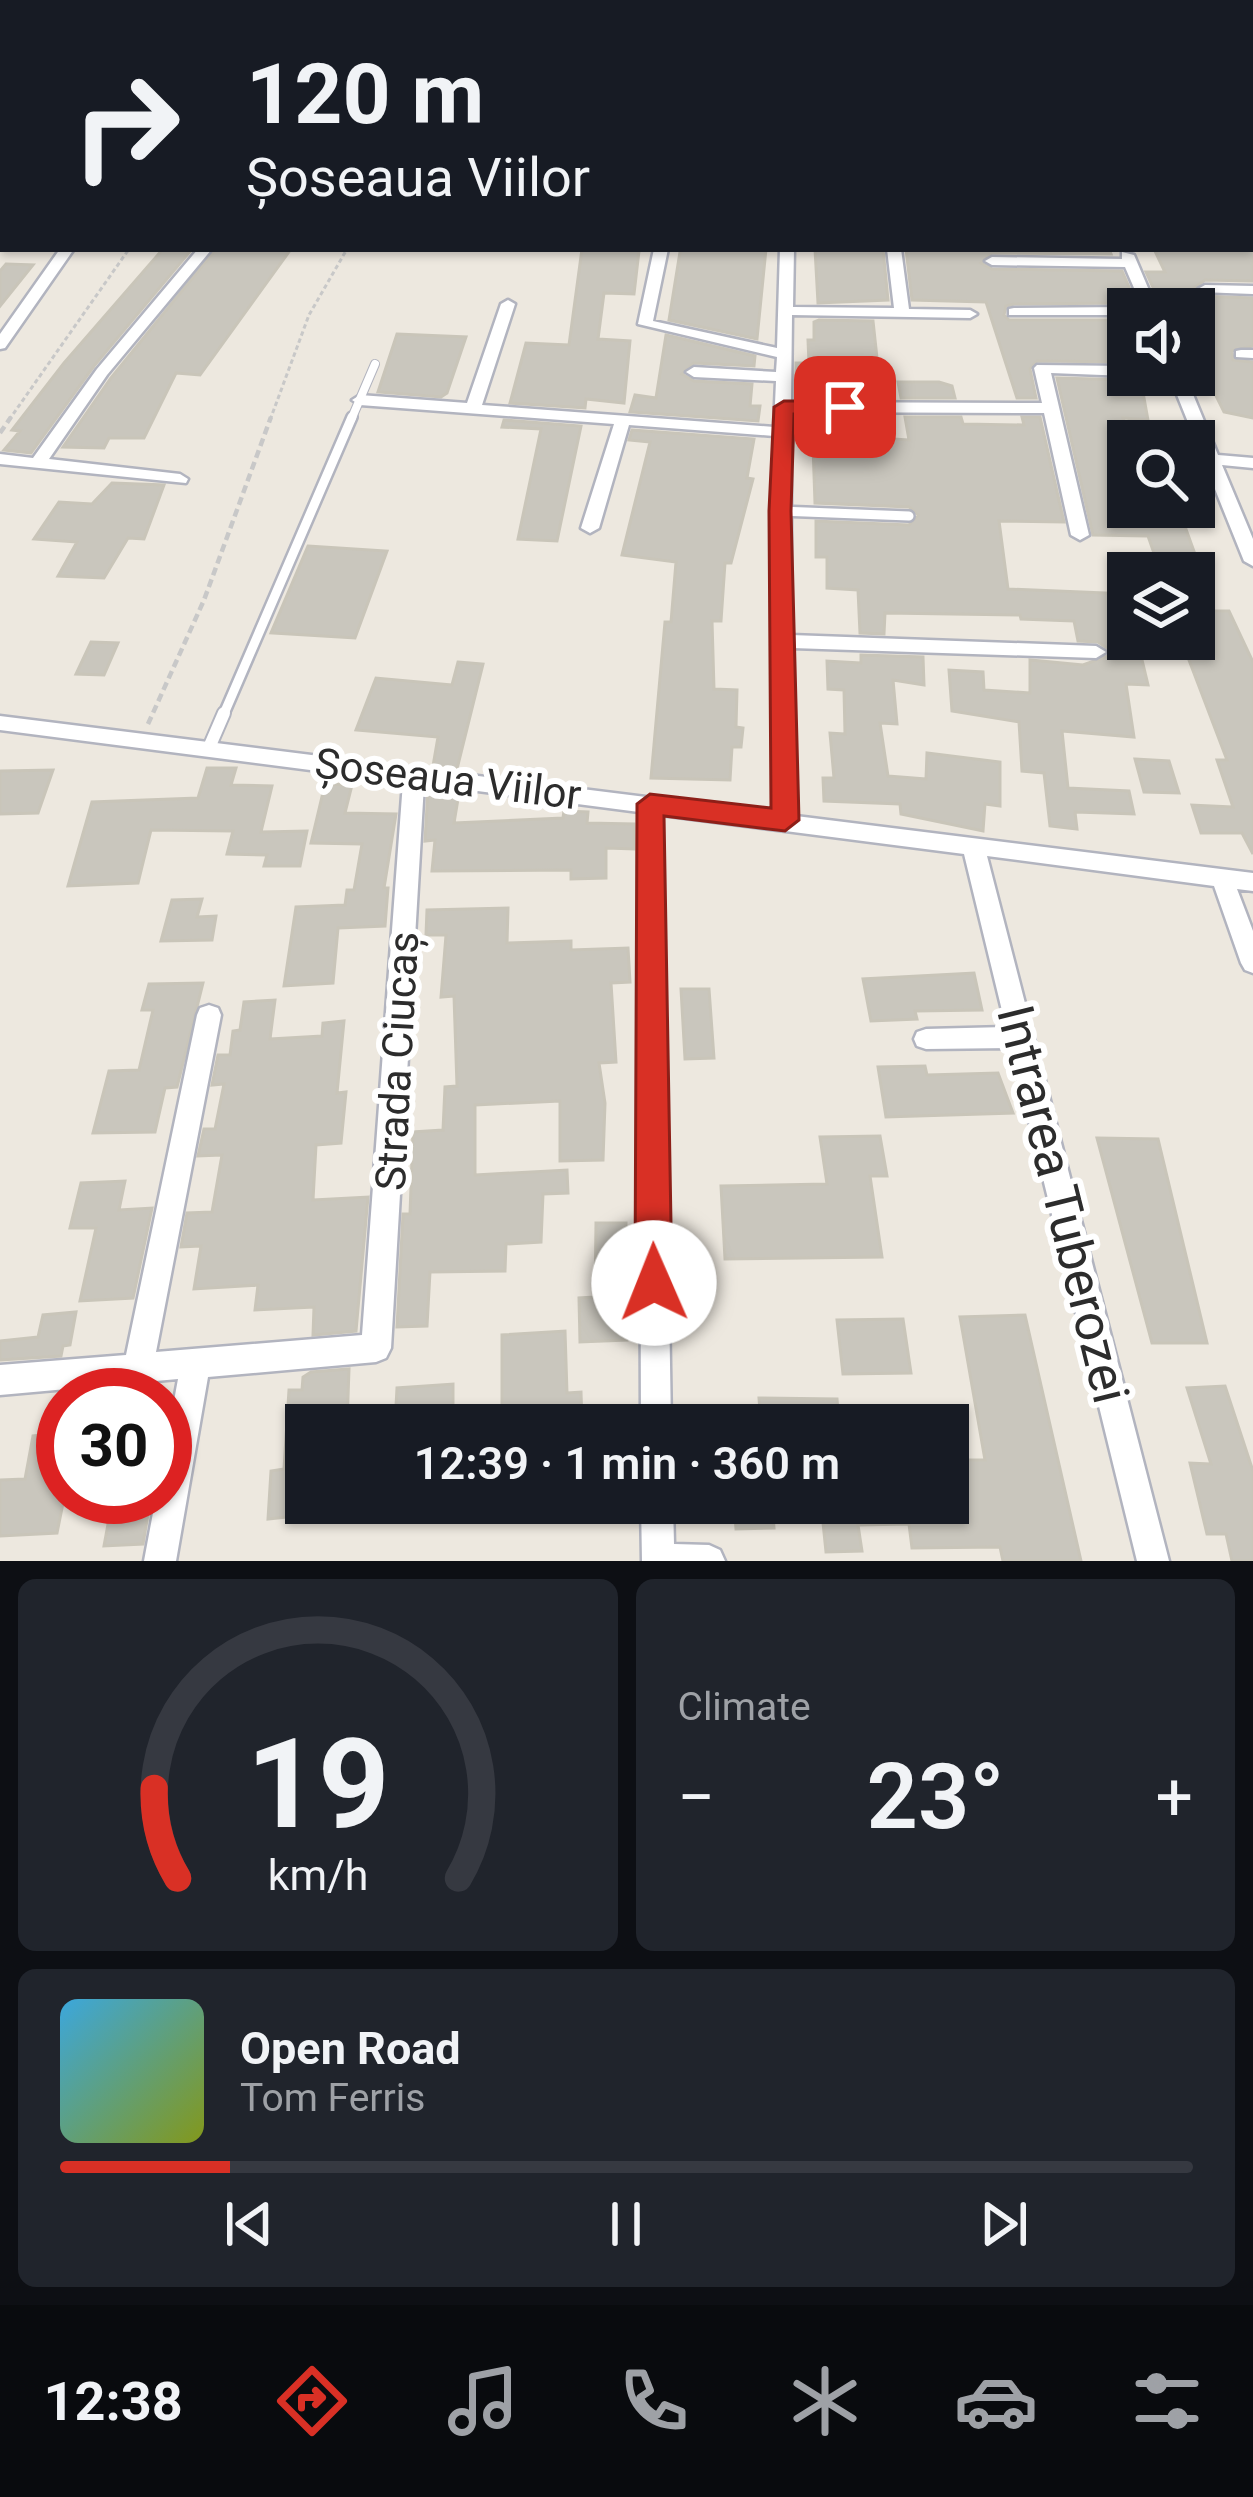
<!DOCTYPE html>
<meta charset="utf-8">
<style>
:root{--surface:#171b24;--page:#20242c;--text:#f1f3f6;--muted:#9ea1a6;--line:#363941;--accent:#d93025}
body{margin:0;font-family:Roboto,sans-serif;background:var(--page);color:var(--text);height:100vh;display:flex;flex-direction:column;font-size:45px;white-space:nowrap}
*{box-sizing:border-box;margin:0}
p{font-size:39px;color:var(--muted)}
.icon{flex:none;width:66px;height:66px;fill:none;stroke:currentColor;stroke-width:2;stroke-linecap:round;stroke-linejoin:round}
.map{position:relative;height:1561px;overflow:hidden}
.sheet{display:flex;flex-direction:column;gap:18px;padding:18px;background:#0d0f14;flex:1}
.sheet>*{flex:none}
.hud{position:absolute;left:0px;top:0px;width:1254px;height:252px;box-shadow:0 3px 9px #0004;background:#171b24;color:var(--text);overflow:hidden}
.controls{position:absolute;left:1107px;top:288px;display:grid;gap:24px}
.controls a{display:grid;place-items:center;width:108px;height:108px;border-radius:0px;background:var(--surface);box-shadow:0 3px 9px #0004;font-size:60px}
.speed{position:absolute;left:36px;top:1368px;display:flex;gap:24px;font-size:60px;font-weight:700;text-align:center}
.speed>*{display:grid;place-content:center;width:156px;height:156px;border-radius:50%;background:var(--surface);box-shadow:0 3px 9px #0004;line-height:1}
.speed .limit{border:18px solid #d22;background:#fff;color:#111}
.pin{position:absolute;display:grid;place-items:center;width:102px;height:102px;color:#fff;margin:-51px;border-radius:24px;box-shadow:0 6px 18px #0006}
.me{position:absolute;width:132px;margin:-66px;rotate:359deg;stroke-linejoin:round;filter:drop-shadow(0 0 9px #0008)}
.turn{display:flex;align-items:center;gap:42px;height:252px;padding:0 48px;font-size:54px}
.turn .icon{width:156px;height:156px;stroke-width:2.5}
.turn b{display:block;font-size:84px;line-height:102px}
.big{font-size:90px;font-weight:600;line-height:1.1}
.sheet .card{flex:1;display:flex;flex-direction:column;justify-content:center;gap:18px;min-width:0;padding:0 42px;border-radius:18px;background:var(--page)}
.sheet .dial{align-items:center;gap:0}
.dial svg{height:312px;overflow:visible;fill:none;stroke:var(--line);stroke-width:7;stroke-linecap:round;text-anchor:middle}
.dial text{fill:var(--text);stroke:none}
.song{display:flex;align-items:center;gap:36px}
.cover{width:144px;height:144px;border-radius:18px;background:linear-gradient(135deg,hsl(200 70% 55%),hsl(70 70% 35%))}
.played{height:12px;border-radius:6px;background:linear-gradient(90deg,var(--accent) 15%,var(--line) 15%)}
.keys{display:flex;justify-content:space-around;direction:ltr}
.heat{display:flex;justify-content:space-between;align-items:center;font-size:66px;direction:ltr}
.sheet .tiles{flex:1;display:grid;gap:18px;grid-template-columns:1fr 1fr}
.card:last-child{grid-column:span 2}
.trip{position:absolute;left:285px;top:1404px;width:684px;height:120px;border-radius:0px;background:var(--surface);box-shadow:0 3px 9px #0004;font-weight:600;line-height:120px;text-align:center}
.menu{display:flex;height:192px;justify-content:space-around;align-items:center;background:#090b0e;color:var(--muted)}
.menu .icon{width:84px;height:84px}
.menu .selected{color:var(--accent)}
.menu b{font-size:54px;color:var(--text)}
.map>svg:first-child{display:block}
.green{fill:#afe19e}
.building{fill:#c9c6bd;stroke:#c9c5b9;stroke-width:3}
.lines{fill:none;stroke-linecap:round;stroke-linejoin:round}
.lane-far2-casing{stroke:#b2b4bf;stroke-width:10}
.lane-far1-casing{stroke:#b2b4bf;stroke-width:14}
.lane-casing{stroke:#b2b4bf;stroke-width:16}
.street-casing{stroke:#b2b4bf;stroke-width:5}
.path-far1{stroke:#c8c8c8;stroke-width:3;stroke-dasharray:4.5 3;stroke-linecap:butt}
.path{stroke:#c8c8c8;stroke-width:4.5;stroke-dasharray:8 4.5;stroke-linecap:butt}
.lane-far2{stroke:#fff;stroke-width:8}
.lane-far1{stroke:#fff;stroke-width:9}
.lane{stroke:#fff;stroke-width:12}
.street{fill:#fff;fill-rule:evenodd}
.route{fill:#d93025;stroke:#8d1f18;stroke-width:3}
.labels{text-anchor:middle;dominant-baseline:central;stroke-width:12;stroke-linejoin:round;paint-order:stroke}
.street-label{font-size:42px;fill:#2c2c2c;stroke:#fff}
.near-street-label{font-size:51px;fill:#2c2c2c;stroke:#fff}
</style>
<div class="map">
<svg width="1253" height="1561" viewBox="0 0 1253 1561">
<rect width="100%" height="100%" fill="#ede8df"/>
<path class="green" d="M289 0H881L882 3H300Z"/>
<path class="building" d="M163 249H192L94 366 31 453 4 450 20 431 12 430 64 363Z
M216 249H291L200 375 176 373 144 438H109L104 448 63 447 111 378Z
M582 249 639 251 634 294 604 293 598 339 630 341 624 403 586 399 585 408 510 403 526 343 569 345Z
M685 249H766L757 339 669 320 680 252Z
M815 249H883L888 300 818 303Z
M906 249H1109L1111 254 992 253 981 263 992 269 1122 271 1132 294 1128 303 1014 304 1006 306 1004 315 1009 320H1128V362L1037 361 1030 369 1036 398H1017L986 302 912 300Z
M1154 249 1253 250V281L1205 280 1194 288 1200 296 1253 298V346L1232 351 1233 360 1253 362V418L1224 412 1196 355H1203L1194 336V295L1156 294 1146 272H1165Z
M6 264 33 265 0 306V271Z
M819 320 873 321 881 395 796 398V363H809L808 340H814V322Z
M397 334 466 337 447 393 441 397 378 392Z
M666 335 755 356 754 366 694 363 682 374 694 381 752 384 750 406H760L758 421 630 412 635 395 656 398Z
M1057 378 1128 380V386L1142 387 1148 420 1123 418 1128 432V507H1178L1196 557 1155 556 1148 536 1093 535Z
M898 382H939L952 386 955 398H901Z
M812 417H860L862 437 909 440 905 417H961L963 424 1024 425 1022 417H1040L1064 522 999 521 1008 589 1128 594V639H1137L1148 685 1126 684 1134 737 1062 731 1068 788 1129 791 1134 814 1075 812 1077 829 1050 826 1044 773 1022 771 1019 722 952 711 949 670 983 672 984 690 1030 693V660L1083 665 1108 656 1110 650 1098 642 1078 641 1074 621 1021 619 1020 615 885 613 884 634 860 633 858 590 827 588V557H816V521L909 525 918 515 909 507 815 503Z
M504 420 581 426 557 541 518 539 541 429 502 427Z
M632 430 754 439 747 478 753 479 731 563H725L721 621H712L714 689 737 690 736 727 743 728 741 747H732L730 780 651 778 665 622H671L676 562 622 555 650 442 629 440Z
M112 483 164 485 144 539 128 538 104 578 58 576 77 542 34 539 59 502 92 504Z
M308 546 387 551 355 638 271 633Z
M1194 611H1229L1253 662V854L1242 833H1201L1192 805 1233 807 1217 760H1227L1181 639H1202Z
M91 642 118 643 104 675 76 674Z
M861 655 923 657 924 685 893 680 897 724 880 723 888 776 926 779 927 753 1000 762V806L985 804 983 831 901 814 900 804 824 801 823 778H834L830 733 845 734 844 690 828 689 827 661 861 663Z
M458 662 483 664 457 769 433 766 438 737 356 730 376 678 452 685Z
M1135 759 1169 761 1179 793 1144 792Z
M207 768H236L231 785 272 786 261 832 307 831 300 866H264L267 855 227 854 233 831 151 830 138 883 68 886 92 802 198 798Z
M53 770 38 813 0 814V771Z
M325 784 352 785 345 813 396 814 384 888H388L385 926 338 928 333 983 284 986 296 907 345 905 347 890H354L362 844 311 843Z
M428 789 459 793 454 823 563 818 564 811 588 812 587 823 634 824V849L606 848V878L571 879V870L432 871 435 840 425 841Z
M202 899 197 917 216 916 212 940 161 941 172 900Z
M508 908 507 943 571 941V950L628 948 630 982 611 983 616 1062 599 1063 605 1103 603 1160 560 1161V1101L475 1105V1175L567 1170 568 1193 543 1194 541 1242 506 1244 505 1271 430 1272 427 1326 397 1327 403 1214H410L413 1132 443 1130 445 1087 457 1086 454 996 441 997 446 935H426L427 910Z
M974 973 982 1010 915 1011 917 1019 871 1021 863 979Z
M203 983 177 1087 165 1088 155 1132 93 1133 109 1071 139 1070 153 1010H142L149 984Z
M681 989H709L714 1058 685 1059Z
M275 1000 270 1039 322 1036 323 1023 344 1021 337 1093 346 1092 341 1143 316 1145 313 1200 368 1197 356 1331 313 1335 314 1307 255 1310 258 1285 194 1289 201 1246 181 1247 187 1213 212 1212 222 1155 198 1156 204 1129H215L224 1084 212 1085 218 1055H230L233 1031 240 1030 244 1002Z
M925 1066 927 1075 998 1073 1013 1113 886 1117 878 1067Z
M880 1136 887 1176H870L882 1257 725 1259 721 1186 827 1184 820 1137Z
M1097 1138 1158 1139 1207 1343H1152Z
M125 1181 119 1210 152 1208 133 1298 80 1301 96 1228H70L81 1183Z
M596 1223H626L627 1340 580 1342 579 1298 595 1297Z
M76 1312 70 1345 63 1346 61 1356 0 1360V1341L38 1337 43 1315Z
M1025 1315 1081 1561H1003L1000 1547 912 1548 909 1524 858 1525 862 1551 826 1552 821 1503H948V1460H985L960 1317Z
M903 1319 911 1373 843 1374 837 1320Z
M565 1331 567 1393 581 1392 582 1425H502V1335Z
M349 1369 347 1425H306V1515L268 1519 271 1471 284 1469 289 1390H302L303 1377 311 1372Z
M453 1384V1425H395L397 1388Z
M1225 1386 1253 1471V1561H1232L1226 1534H1207L1190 1463 1211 1464 1187 1388Z
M759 1398 837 1399 839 1425H761Z
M63 1433V1503L57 1533 0 1536V1480L25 1479 33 1436Z
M113 1497H151L143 1544 104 1546Z
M734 1503H772L774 1528 736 1529Z"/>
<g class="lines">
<defs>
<path id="lane-far2" d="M351 420 375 364"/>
<path id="lane-far1" d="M780 511 909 516
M223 716 352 417"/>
<path id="lane" d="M208 750 224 713"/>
<path id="street" d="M1128 0H1141L1144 3H1131Z
M1251 41H1253V47H1251Z
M1251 158H1253V166H1251Z
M1251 232H1253V240H1251Z
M60 249H74L5 348 0 349V334Z
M198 249H212L107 375 49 459 180 474 188 479 186 483 0 464V454L33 458 97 369Z
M654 249H668L653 321 777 348 780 249H794L793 307 894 308 887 249H901L909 309 970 310 977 314 970 318 792 315 791 402 1042 403 1034 368 1037 365 1128 366V376L1051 373 1089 535 1080 540 1071 535 1044 413 791 412V635L1096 646 1106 652 1096 658 792 648 796 816 1253 873V891L1237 889 1253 931V973L1245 970 1241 963 1214 886 987 856 1169 1561H1137L1011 1048 926 1049 917 1046 914 1039 917 1032 926 1029 1006 1027 964 854 661 815 671 1425H641L639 812 424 784 391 1348 386 1358 376 1362 208 1377 176 1561H144L156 1497H165V1450L178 1379 0 1395V1365L126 1355 197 1015 200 1008 209 1005 218 1008 221 1015 156 1352 362 1335 403 782 0 730V716L774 813V436L629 425 599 528 590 533 581 528 614 424 360 405 352 400 360 395 467 403 501 304 508 300 515 304 482 405 774 427 776 381 694 377 686 372 694 367 776 372 777 357 638 324Z
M1122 252 1134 255 1157 309H1143L1125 267 992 265 985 261 992 257 1122 259Z
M1205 285 1253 286V294L1200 292 1198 289Z
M1014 308 1128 307 1134 309H1128V315H1009V309Z
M1241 350H1253V358L1236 357V351Z
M1169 375H1185L1218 455 1253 458V468L1222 465 1253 539V566L1244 561Z
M641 1503H673L674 1544 709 1545 720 1550 725 1561H642Z"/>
</defs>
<use href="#lane-far2" class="lane-far2-casing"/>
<use href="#lane-far1" class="lane-far1-casing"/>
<use href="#lane" class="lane-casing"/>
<use href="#street" class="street-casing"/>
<path class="path-far1" d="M9 420 129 249
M270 420 309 315 347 249"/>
<path class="path" d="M0 433 11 417
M148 724 204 600 271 417"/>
<use href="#lane-far2" class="lane-far2"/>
<use href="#lane-far1" class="lane-far1"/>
<use href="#lane" class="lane"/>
<use href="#street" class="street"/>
</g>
<path class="route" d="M784 401H845L856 407 845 414H794L791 511 799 820 785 831 664 816 672 1283 667 1296 654 1301 641 1296 635 1283 637 804 650 794 771 808 769 511 774 407Z"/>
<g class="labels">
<g class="street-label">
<text transform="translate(448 779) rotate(7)">Șoseaua Viilor</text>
<text transform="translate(397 1061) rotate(-87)">Strada Ciucaș</text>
</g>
<g class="near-street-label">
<text transform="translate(1063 1204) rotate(76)">Intrarea Tuberozei</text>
</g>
</g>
</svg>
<div class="controls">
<a><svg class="icon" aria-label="sound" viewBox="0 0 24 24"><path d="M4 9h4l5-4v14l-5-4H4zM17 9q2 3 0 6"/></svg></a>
<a><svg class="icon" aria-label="search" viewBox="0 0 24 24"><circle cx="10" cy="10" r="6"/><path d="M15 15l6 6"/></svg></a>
<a><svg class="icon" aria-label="layers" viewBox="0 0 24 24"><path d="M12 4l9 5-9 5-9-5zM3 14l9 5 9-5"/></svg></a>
</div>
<div class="speed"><div class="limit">30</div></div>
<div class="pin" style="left:845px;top:407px;background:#d93025"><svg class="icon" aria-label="arrive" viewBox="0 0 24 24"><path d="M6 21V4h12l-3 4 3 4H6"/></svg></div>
<svg class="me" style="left:654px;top:1283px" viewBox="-20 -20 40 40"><circle r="19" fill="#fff"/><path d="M0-13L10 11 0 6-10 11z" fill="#d93025"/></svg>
<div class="trip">12:39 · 1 min · 360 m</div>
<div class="hud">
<div class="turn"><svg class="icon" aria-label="right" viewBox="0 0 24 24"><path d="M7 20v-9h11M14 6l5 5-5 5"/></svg><div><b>120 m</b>Șoseaua Viilor</div></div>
</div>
</div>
<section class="sheet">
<div class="tiles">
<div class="card dial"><svg viewBox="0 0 100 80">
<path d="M14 69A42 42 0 1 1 86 69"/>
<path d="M14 69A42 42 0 0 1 8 46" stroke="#d93025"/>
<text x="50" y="56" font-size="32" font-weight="700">19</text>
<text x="50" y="72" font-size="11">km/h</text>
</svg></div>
<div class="card"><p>Climate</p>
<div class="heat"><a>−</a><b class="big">23°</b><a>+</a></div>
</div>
<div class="card">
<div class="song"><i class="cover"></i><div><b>Open Road</b><p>Tom Ferris</p></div></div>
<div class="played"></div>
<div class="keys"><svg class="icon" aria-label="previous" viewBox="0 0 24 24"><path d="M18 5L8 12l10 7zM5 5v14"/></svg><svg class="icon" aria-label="pause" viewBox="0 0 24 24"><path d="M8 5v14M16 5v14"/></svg><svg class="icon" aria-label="next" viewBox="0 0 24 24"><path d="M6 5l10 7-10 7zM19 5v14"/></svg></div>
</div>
</div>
</section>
<nav class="menu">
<b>12:38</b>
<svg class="icon selected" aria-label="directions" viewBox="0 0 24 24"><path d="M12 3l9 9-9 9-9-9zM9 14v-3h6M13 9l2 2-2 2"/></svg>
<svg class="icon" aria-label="music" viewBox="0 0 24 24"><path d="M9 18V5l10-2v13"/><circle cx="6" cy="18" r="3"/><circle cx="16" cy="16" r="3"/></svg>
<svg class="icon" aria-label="phone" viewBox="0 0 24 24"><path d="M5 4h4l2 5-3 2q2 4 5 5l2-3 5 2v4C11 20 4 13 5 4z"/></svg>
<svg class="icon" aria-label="climate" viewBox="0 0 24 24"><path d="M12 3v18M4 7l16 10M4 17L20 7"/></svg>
<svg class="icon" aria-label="car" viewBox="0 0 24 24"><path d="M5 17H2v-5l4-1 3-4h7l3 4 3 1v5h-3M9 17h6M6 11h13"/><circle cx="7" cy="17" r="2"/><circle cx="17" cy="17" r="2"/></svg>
<svg class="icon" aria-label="filters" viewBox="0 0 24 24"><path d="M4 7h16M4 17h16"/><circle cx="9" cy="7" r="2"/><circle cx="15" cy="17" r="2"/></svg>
</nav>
